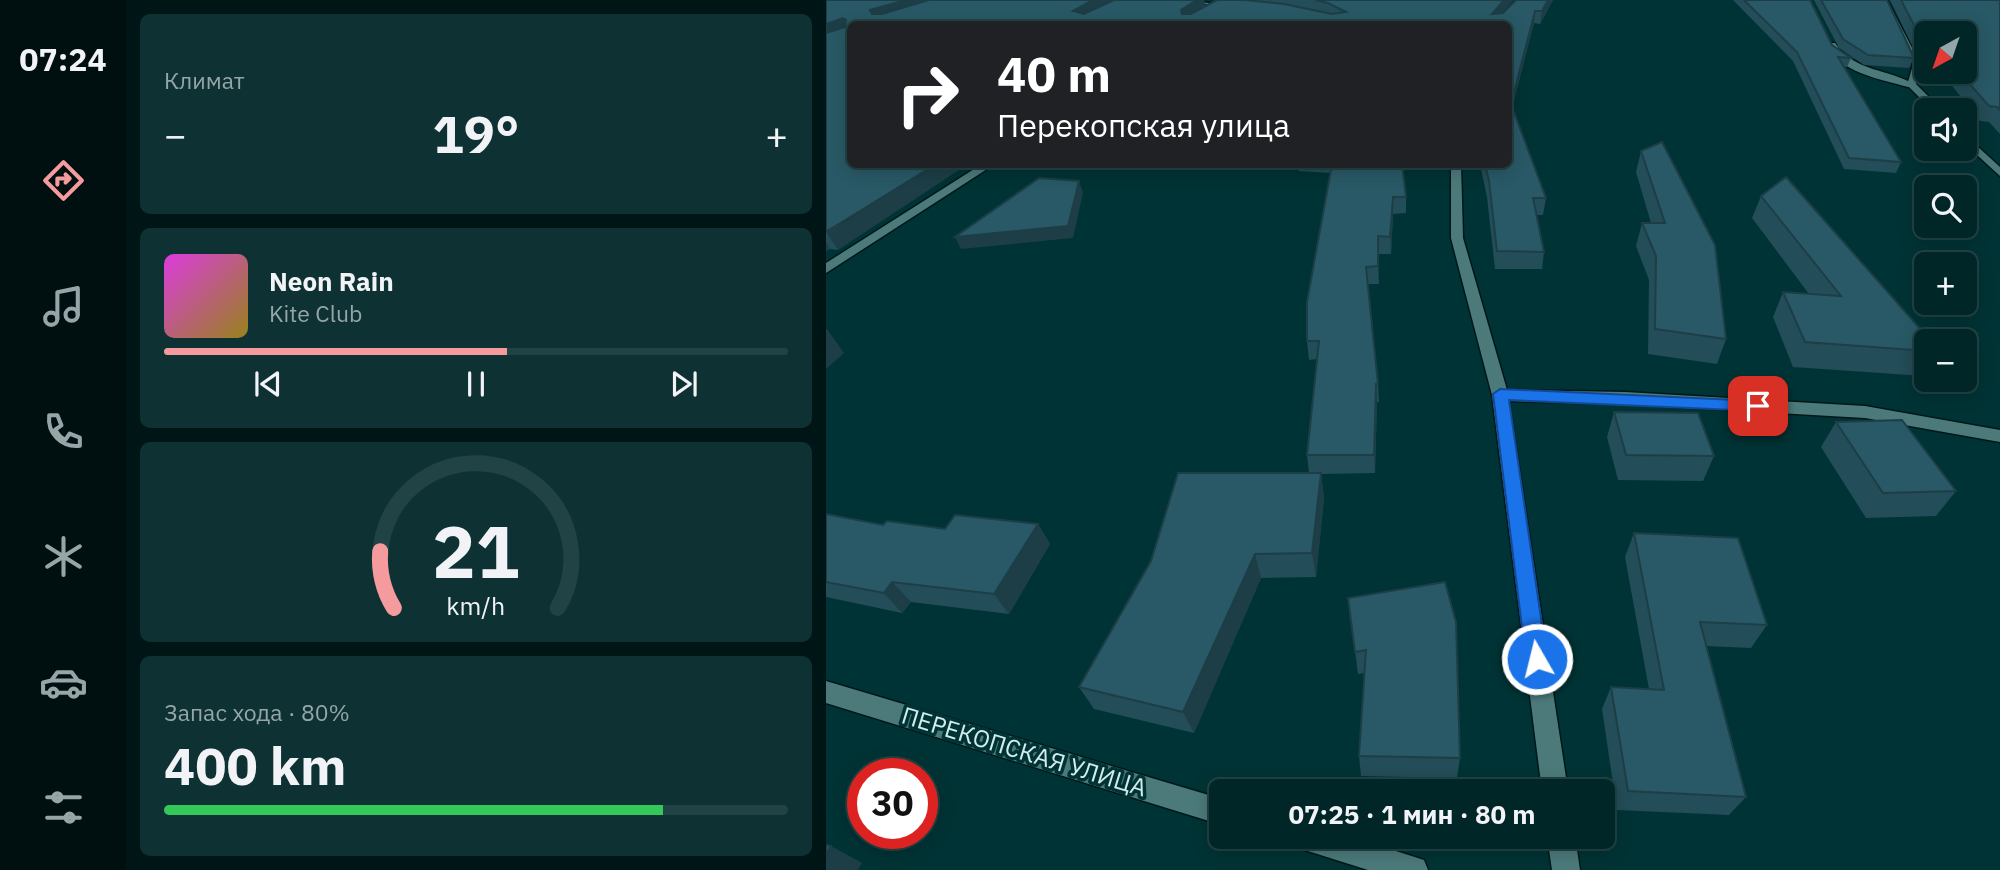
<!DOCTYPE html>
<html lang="ru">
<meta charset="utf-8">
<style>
body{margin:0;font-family:"IBM Plex Sans",sans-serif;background:#0e3234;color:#f1f3f6;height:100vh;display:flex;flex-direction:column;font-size:26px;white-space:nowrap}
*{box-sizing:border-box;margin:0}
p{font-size:23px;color:#95a5a8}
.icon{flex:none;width:38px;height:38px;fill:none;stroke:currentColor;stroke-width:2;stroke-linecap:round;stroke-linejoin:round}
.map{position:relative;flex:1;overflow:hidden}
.drawer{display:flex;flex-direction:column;gap:14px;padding:14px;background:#001516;width:700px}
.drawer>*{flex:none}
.top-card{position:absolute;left:21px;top:21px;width:665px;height:147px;border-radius:10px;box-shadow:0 4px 18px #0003,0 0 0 2px #224345;background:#202124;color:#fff;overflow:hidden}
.needle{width:46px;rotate:220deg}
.controls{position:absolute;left:1088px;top:21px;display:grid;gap:14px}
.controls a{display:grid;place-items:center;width:63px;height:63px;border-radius:10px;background:#002628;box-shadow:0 4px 18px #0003,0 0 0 2px #224345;font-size:35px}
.speed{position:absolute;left:21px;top:758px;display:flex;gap:14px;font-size:35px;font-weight:700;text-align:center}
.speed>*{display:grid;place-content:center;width:91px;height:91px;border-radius:50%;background:#002628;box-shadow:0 4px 18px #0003,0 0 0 2px #224345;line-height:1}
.speed .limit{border:10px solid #d22;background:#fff;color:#111}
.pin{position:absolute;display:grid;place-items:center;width:60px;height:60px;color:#fff;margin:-30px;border-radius:14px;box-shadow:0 4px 10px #0006}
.me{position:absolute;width:77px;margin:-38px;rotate:352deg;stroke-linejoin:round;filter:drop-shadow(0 0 5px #0008)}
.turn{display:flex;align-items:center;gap:24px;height:147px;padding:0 35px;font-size:32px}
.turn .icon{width:91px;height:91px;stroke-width:2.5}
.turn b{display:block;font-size:49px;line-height:60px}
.big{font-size:52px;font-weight:700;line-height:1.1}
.drawer .tile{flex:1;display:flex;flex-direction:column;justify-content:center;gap:10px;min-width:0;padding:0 24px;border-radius:10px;background:#0e3234}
.drawer .dial{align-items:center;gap:0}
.dial svg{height:182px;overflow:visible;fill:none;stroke:#224345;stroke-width:7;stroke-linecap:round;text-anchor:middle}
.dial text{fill:#f1f3f6;stroke:none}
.song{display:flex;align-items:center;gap:21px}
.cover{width:84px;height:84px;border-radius:10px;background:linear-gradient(135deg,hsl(300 70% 55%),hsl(50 70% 35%))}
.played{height:7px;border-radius:4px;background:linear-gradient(90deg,#f59b9e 55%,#224345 55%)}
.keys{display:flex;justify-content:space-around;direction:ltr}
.heat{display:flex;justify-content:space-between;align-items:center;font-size:38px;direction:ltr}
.charge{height:10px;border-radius:5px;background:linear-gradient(90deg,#34c759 80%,#224345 0)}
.trip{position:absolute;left:383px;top:779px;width:406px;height:70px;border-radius:10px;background:#002628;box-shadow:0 4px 18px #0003,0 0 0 2px #224345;font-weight:700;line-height:70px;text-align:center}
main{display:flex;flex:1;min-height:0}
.tabs{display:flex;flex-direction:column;width:126px;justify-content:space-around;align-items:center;background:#000f10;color:#95a5a8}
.tabs .icon{width:49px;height:49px}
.tabs .current{color:#f59b9e}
.tabs b{font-size:32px;color:#f1f3f6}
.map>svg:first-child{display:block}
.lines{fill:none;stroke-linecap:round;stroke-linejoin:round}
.lane-casing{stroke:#011819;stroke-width:3}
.street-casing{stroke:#011819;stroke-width:3}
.lane{fill:#4c7a7b;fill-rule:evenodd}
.street{fill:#4c7a7b;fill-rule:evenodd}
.wall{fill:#234d58}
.shaded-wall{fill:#1d3e47}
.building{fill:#295966;stroke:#1d3e47;stroke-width:2}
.route{fill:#1a73e8;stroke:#114b97;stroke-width:2}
.labels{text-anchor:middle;stroke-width:7;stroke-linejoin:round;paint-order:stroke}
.near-street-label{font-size:24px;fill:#d4ecec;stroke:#003335}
</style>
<main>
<nav class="tabs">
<b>07:24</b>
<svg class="icon current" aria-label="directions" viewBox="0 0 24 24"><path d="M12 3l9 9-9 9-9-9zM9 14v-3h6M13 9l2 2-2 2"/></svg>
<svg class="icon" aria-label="music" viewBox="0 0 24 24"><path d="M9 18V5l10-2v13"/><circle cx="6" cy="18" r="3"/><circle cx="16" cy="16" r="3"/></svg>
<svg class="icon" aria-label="phone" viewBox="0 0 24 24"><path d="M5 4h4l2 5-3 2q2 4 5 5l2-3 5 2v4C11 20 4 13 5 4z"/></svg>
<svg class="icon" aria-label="climate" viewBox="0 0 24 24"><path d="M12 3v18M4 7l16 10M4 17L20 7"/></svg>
<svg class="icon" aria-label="car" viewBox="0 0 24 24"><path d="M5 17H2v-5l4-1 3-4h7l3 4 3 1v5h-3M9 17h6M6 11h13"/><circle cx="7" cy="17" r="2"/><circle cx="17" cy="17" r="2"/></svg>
<svg class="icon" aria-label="filters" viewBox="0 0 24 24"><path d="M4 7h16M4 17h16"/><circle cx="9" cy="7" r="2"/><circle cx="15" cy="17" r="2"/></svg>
</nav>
<section class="drawer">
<div class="tile"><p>Климат</p>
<div class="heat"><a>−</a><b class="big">19°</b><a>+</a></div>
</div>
<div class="tile">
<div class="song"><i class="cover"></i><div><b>Neon Rain</b><p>Kite Club</p></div></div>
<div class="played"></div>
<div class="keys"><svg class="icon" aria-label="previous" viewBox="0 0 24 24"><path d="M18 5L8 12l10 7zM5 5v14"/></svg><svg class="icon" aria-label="pause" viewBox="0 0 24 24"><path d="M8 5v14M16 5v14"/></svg><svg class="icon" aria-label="next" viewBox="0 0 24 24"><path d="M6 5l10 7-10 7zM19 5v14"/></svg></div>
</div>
<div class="tile dial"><svg viewBox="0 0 100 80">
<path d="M14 69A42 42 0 1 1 86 69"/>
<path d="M14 69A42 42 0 0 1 8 44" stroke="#f59b9e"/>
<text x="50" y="56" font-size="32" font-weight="700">21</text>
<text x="50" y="72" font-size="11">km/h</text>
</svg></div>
<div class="tile"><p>Запас хода · 80%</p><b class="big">400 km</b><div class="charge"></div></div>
</section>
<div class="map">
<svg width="1174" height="870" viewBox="0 0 1174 870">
<rect width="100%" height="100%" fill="#003335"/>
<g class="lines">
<defs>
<path id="lane" d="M1003,43H1009C1029,73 1063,68 1089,85L1082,87C1058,80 1008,72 1003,43Z"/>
<path id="street" d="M340,0L411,5L407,7Z
M1055,0H1061L1095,65L1090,84L1116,110H1106L1081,85L1087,65Z
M1139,135L1174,167V176L1139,144Z
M156,164H169L0,273V263Z
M625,164H635L637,238L681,390L799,392L1039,406L1174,430V442L1039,418L799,404L683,401L742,791H716L666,395L625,238Z
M0,681L396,799V825L0,703Z
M463,836H523L598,860L602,870H542L466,846Z
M721,836H749L754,870H726Z"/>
</defs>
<use href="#lane" class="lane-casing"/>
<use href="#street" class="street-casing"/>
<use href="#lane" class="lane"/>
<use href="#street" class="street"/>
</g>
<path class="wall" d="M0,0H378L379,6L391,0H687L676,13L727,0L714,24L708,23L686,108L720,198L717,215H711L718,252L716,269H669L661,197L654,164H682V24H24L12,250L4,249L0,251Z
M907,0H984L1006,45L1025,58L1021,67H1018L1075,162L1070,173L1018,169L967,61Z
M988,0H1061L1088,58L1083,68L1038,65L1013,48Z
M1064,0H1174V134L1163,122L1154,121L1115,72H1139L1101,33V68H1097Z
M815,151L900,339L891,364L822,354L823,280L810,246L816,223H825L810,172Z
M472,164H576L580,197V213L567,214L565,254H552L553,284H542L552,384L553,402H551L549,473L495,474L498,498L490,577L435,578L368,733L268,709L253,687L483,473L481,455L491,359L483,360L481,341L505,173L473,171Z
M935,196L1101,341V372L1098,376L967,367L947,317L957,292L983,294L926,218Z
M788,412L888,456L877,481L792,480L781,437Z
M1010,422L1130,491L1110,516L1040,518L995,447Z
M0,514L57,525L119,529L212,524L224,544L183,614L85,602L76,613L0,597Z
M808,533L941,625L925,648L880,646L920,797L903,815L791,810L776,709L785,687L823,689L799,557Z
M522,598L634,758L631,778L535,776L533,756L538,673L532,674Z"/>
<path class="shaded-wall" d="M80,0H124L50,23L44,10Z
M267,0H292L250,24L247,11Z
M371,0H378L380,8L358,22L355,10Z
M678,0H687L666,24V14Z
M722,0H727L714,24L716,11Z
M709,11L708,23L683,118L685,104Z
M17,18L23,31L0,39V24Z
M110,164H142L12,250L1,233Z
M253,181L257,193L247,238L135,249L129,237Z
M567,197V214L565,254L564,237Z
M0,242L4,249L0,251Z
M0,329H1L18,353L0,369Z
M550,384L551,402L549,473L548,455Z
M495,473L498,498L490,577L486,553Z
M212,524L224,544L183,614L168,594Z
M429,554L435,578L368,733L357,712Z
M66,582L85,602L76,613L58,593Z
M5,846L36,863L32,870H0V854Z"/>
<path class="building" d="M0,0H80L44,10L46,14H56L103,0H267L247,11L258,14L288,0H371L355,10L356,14H365L391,0H419L458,4L506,14L520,12L502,3L489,0H678L666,14L677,13L690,0H722L716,11H709L685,104L720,198H707L718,252L671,251L663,181L659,164H682V24H24V164H110L0,232V33L19,27L20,20L17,18L0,24Z
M918,0H984L1006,45L1025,58L1012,57L1075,162L1023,158L971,52Z
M995,0H1061L1088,58L1042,55L1017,39Z
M1075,0H1174V110L1171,107L1163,106L1133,72H1139V33H1101V50Z
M836,142L889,245L900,339L829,329L830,256L816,223H839L815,151Z
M506,164H576L580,197H567L564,237L552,236V266L540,267L552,384H550L548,455H481L493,341H481V302Z
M960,177L1105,341H1101V351L979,342L957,292L1015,296L935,196Z
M213,178L253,181L242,226L129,237Z
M788,412L872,413L888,456L800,455Z
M1076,420L1130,491L1057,493L1010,422Z
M352,473H495L486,553L429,554L357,712L253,687L325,561Z
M0,514L57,525L61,521L119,529L129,515L212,524L168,594L66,582L58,593L0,582Z
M808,533L912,538L941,625L874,622L920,797L802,791L785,687L838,690Z
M619,582L630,622L634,758L533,756L540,650L529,652L522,598Z
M0,845L5,846L0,854Z"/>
<path class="route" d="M674,389L932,401L940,406L932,411L683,400L721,659L718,666L711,669L703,666L700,659L667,394Z"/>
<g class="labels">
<g class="near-street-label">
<text transform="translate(198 752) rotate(17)" y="8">ПЕРЕКОПСКАЯ УЛИЦА</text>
</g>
</g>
</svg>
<div class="controls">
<a><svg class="needle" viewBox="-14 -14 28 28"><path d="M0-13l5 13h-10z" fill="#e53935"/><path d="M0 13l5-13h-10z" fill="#95a5a8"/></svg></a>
<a><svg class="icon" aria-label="sound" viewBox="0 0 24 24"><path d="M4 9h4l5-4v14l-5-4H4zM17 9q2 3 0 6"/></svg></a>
<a><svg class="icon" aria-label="search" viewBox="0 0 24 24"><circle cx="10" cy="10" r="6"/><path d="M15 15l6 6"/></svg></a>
<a>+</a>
<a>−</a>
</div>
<div class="speed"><div class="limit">30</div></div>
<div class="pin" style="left:932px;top:406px;background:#d93025"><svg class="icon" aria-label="arrive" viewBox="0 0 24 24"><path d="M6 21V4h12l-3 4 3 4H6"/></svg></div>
<svg class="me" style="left:711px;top:659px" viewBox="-20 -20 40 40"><circle r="17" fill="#1a73e8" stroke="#fff" stroke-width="3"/><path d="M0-11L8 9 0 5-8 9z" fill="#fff"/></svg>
<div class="trip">07:25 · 1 мин · 80 m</div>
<div class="top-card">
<div class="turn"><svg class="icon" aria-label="right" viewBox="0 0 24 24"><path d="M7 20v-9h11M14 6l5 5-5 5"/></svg><div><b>40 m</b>Перекопская улица</div></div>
</div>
</div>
</main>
